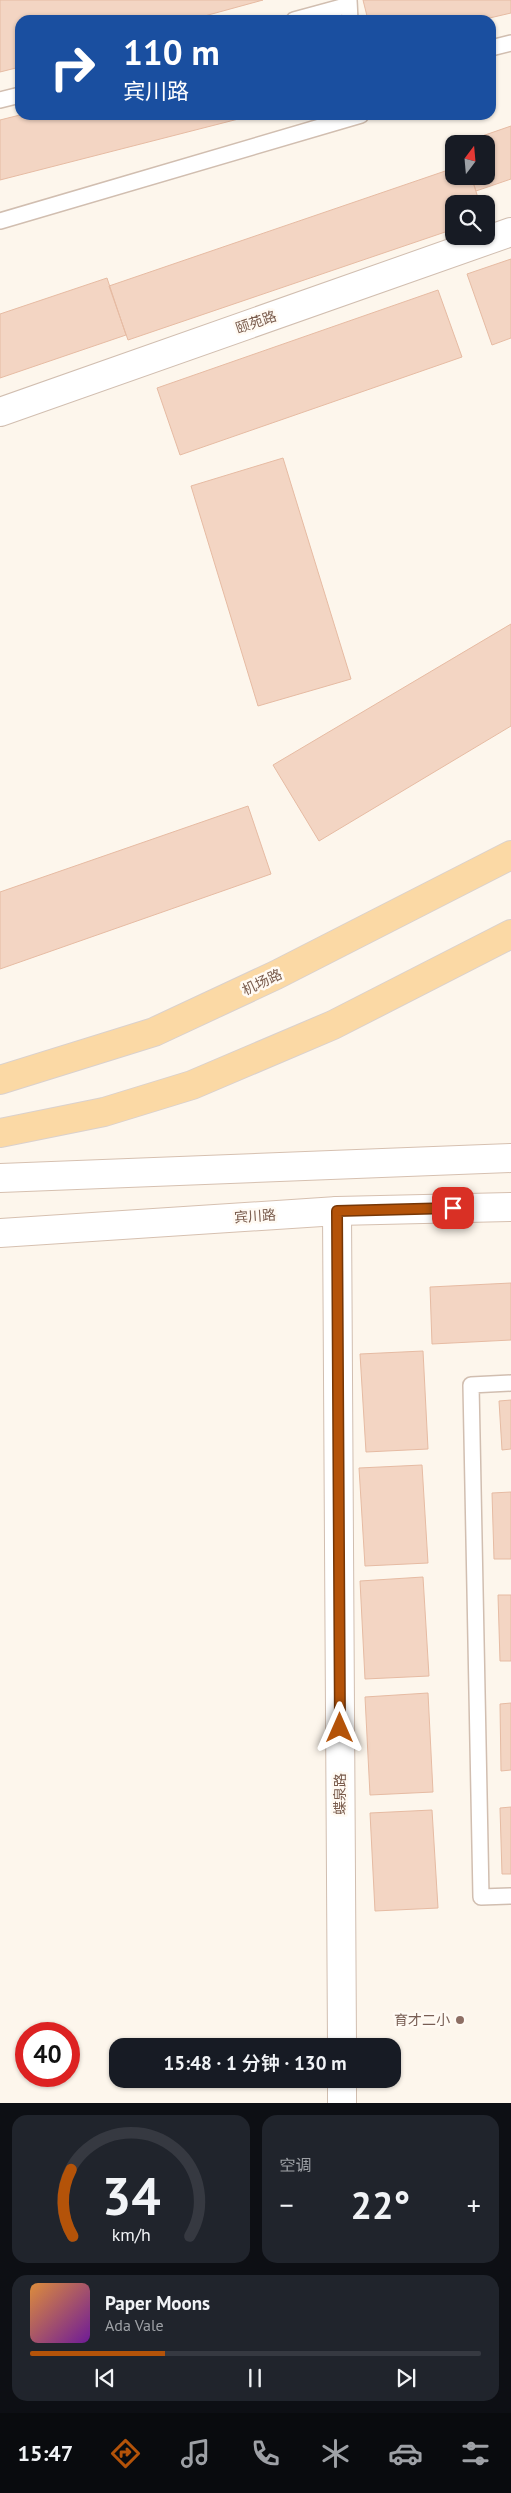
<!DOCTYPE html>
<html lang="zh">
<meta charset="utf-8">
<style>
body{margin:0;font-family:"PT Sans","Noto Sans SC",sans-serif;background:#20242c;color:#f1f3f6;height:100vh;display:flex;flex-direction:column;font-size:19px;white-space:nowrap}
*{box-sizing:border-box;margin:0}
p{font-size:16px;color:#9ea1a6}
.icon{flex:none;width:28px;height:28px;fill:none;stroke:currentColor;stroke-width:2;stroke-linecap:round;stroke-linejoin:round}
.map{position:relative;height:2103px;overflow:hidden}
.side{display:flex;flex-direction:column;gap:12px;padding:12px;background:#0d0f14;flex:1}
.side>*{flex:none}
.banner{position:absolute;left:15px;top:15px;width:481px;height:105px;border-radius:15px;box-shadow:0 1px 4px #0004;background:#1a4fa0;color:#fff;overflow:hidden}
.needle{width:32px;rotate:16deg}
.fabs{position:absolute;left:445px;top:135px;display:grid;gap:10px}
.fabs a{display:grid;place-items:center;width:50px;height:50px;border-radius:10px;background:#171b24;box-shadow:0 1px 4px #0004;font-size:25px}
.speed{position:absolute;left:15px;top:2022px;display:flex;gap:10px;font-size:25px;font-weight:700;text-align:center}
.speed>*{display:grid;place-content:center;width:65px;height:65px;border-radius:50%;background:#171b24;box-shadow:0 1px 4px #0004;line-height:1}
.speed .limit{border:8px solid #d22;background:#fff;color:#111}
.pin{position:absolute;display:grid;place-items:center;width:42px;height:42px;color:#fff;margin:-21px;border-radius:10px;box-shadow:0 2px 8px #0006}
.me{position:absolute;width:55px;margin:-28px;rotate:0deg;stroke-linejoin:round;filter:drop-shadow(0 0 4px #0008)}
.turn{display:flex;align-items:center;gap:18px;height:105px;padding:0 25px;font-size:22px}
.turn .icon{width:65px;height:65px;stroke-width:2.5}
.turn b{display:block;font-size:35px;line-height:42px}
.big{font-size:38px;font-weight:600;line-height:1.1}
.side .card{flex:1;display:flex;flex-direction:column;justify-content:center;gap:8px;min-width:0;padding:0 18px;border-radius:15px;background:#20242c}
.side .dial{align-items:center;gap:0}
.dial svg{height:130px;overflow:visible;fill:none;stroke:#363941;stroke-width:7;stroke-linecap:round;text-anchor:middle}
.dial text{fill:#f1f3f6;stroke:none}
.song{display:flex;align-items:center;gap:15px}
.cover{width:60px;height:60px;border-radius:8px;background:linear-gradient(135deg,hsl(30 70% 55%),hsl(280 70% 35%))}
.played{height:5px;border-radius:2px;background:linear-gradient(90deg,#b45309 30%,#363941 30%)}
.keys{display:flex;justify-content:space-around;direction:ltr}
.heat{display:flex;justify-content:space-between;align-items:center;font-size:28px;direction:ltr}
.side .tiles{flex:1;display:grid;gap:12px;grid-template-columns:1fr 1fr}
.card:last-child{grid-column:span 2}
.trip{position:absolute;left:109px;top:2038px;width:292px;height:50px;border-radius:15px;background:#171b24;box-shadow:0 1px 4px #0004;font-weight:600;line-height:50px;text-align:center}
.dock{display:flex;height:80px;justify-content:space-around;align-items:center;background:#090b0e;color:#9ea1a6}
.dock .icon{width:35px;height:35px}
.dock .current{color:#b45309}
.dock b{font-size:22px;color:#f1f3f6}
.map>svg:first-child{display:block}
.building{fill:#f3d5c3;stroke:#e6bba3}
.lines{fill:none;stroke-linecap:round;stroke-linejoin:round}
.service-casing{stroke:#d1beb0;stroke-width:18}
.minor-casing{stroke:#d1beb0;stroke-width:30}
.tertiary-casing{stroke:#d1beb0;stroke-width:30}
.secondary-casing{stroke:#d6c0b0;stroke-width:30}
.primary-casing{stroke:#dad1cd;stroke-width:30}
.service{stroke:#fff;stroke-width:15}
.minor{stroke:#fff;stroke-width:28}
.tertiary{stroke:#fff;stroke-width:28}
.secondary{stroke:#fff;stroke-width:28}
.primary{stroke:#fbd9a5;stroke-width:28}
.route-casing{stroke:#753606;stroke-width:12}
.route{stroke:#b45309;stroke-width:9}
.education-dot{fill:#8d6e63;stroke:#fffaf3;stroke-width:2}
.labels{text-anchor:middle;stroke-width:5;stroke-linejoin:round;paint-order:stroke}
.street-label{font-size:14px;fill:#7a5c4d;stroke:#fffaf3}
.education-label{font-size:14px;fill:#785e54;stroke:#fffaf3;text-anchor:end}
</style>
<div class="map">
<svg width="511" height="2103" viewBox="0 0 511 2103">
<rect width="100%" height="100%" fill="#fdf6ec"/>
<path class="building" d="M0,0H263L190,20H20V67L0,72Z
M363,0H511V13L481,20H368Z
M20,115H254L0,180V120Z
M511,126V179L476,191L471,176H486V144H459Z
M454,168V176H471L480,204H454V229L128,340L109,286Z
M511,259V338L492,345L467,274Z
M107,278L126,335L0,378V314Z
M438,290L462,357L180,455L157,388Z
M283,458L351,679L258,706L191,486Z
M511,624V726L319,841L273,765Z
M248,806L271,874L0,969V892Z
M511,1283V1340L432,1344L430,1287Z
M423,1351L428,1449L366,1452L360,1354Z
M511,1400V1449L502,1450L499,1401Z
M422,1465L428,1563L365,1566L359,1468Z
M511,1492V1559H494L492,1493Z
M423,1577L429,1676L365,1679L360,1581Z
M498,1595H511V1661H500Z
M428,1693L433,1792L370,1795L365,1697Z
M511,1703V1770L501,1771L500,1704Z
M511,1807V1874H502L500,1808Z
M432,1810L438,1908L375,1911L370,1813Z"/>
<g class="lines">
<defs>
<path id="service" d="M349,0L350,20
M294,20L349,5
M491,48L511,43
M0,100L20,95
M0,221L361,115
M511,1383L471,1385L481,1897L511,1896"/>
<path id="minor" d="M0,412L511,232"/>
<path id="tertiary" d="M337,1211L342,2046
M342,2079V2103"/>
<path id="secondary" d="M0,1178L511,1158
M0,1233L337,1211L511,1207"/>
<path id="primary" d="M0,1080L154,1032L276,975L511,855
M0,1133L104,1112L192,1085L333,1025L511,934"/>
</defs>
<use href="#service" class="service-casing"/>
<use href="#minor" class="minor-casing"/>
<use href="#tertiary" class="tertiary-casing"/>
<use href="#secondary" class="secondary-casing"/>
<use href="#primary" class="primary-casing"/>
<use href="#service" class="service"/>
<use href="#minor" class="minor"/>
<use href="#tertiary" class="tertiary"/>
<use href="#secondary" class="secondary"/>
<use href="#primary" class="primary"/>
</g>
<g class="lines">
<defs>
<path id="route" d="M340,1728L337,1211L453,1208"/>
</defs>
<use href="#route" class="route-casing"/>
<use href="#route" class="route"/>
</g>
<circle class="education-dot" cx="460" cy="2020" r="5"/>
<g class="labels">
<g class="street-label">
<text transform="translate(256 322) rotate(-19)" y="5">颐苑路</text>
<text transform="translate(262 982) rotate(-25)" y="5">机场路</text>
<text transform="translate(255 1216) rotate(-4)" y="5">宾川路</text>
<text transform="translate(340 1794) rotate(-90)" y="5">蝶泉路</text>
</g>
<g class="education-label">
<text x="450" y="2025">育才二小</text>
</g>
</g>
</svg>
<div class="fabs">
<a><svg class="needle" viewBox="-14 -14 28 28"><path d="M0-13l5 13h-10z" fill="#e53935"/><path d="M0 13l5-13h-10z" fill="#9ea1a6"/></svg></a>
<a><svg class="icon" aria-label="search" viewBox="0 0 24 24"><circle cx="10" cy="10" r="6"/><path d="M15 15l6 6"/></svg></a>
</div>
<div class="speed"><div class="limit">40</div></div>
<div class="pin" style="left:453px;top:1208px;background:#d93025"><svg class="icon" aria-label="arrive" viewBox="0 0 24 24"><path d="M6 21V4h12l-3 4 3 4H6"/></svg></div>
<svg class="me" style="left:340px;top:1728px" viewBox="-20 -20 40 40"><path d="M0-17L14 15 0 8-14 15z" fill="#b45309" stroke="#fff" stroke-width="4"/></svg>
<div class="trip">15:48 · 1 分钟 · 130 m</div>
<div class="banner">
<div class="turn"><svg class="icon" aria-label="right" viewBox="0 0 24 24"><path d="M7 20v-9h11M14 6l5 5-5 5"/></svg><div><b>110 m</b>宾川路</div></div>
</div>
</div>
<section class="side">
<div class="tiles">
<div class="card dial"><svg viewBox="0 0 100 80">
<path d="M14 69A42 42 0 1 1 86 69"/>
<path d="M14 69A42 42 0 0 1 13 28" stroke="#b45309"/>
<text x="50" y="56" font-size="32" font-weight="700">34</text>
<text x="50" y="72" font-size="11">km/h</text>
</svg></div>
<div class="card"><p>空调</p>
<div class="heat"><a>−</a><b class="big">22°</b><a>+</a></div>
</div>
<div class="card">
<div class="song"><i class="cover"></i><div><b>Paper Moons</b><p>Ada Vale</p></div></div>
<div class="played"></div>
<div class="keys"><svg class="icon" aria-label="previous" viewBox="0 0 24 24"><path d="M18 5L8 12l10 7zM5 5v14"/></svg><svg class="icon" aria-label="pause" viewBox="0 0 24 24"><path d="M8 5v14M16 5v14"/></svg><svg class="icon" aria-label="next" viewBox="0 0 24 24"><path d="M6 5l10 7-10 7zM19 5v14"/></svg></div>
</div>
</div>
</section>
<nav class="dock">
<b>15:47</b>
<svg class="icon current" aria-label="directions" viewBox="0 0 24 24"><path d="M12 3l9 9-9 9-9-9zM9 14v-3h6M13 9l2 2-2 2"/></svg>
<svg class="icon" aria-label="music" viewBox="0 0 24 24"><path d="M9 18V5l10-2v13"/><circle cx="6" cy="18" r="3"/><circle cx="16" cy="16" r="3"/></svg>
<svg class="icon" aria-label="phone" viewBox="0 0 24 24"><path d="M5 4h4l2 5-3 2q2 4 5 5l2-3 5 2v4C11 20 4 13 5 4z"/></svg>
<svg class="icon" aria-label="climate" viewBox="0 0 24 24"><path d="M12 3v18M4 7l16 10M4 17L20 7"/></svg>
<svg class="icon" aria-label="car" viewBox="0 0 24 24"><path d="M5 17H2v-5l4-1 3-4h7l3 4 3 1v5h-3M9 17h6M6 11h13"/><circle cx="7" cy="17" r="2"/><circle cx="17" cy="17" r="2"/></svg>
<svg class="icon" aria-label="filters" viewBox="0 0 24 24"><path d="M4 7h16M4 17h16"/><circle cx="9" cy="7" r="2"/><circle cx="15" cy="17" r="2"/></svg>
</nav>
